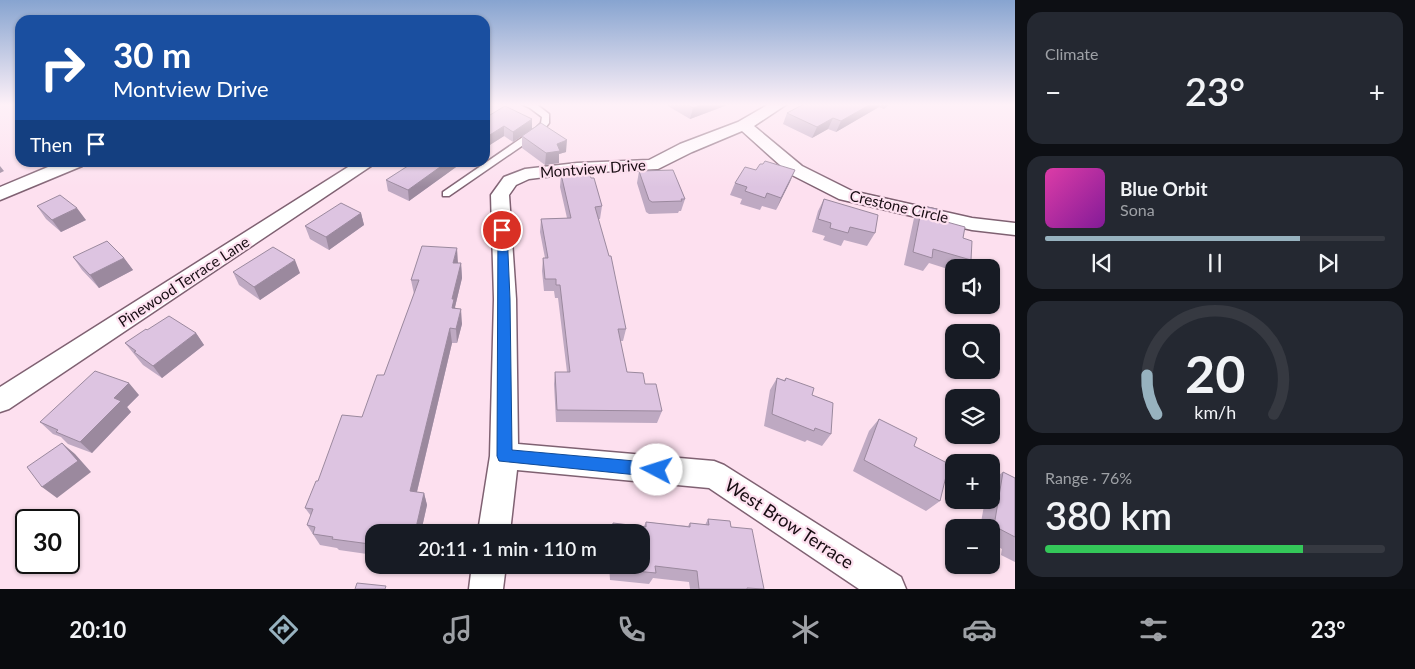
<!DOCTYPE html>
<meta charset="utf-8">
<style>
body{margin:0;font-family:Lato,sans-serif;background:#242831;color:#f1f3f6;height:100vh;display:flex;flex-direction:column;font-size:19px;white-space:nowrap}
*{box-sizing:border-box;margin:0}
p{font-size:16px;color:#9ea1a6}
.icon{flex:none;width:28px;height:28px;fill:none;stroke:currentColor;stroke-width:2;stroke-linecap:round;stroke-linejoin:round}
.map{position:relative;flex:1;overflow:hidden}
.drawer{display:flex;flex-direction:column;gap:12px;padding:12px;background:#0d0f14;width:400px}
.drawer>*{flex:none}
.guide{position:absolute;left:15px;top:15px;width:475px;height:152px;border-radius:15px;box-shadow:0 1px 4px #0004;background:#1a4fa0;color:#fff;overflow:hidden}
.buttons{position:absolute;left:945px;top:259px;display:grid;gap:10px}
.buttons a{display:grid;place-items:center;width:55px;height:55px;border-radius:10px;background:#171b24;box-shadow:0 1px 4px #0004;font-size:25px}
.speed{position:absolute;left:15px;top:509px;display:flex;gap:10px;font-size:25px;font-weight:700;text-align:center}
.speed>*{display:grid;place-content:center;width:65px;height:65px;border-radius:50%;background:#171b24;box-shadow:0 1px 4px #0004;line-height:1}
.speed .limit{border:2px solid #111;border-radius:8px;background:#fff;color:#111}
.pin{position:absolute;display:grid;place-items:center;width:42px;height:42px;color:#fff;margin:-21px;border:2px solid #fff;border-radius:50%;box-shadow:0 1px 5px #0007}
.me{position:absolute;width:55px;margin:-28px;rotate:275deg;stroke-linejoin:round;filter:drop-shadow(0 0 4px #0008)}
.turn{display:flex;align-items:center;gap:18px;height:105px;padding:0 15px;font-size:22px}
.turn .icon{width:65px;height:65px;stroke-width:2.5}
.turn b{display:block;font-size:35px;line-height:42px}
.then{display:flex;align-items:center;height:48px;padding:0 15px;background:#0003;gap:10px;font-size:19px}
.big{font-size:38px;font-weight:600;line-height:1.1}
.drawer .card{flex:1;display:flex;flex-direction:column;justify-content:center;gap:8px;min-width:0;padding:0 18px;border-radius:15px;background:#242831}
.drawer .dial{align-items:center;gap:0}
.dial svg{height:130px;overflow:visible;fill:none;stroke:#363941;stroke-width:7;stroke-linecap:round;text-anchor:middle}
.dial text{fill:#f1f3f6;stroke:none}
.song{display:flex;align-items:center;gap:15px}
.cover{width:60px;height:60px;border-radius:8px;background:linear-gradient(135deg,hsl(320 70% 55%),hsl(290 70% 35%))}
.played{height:5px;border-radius:2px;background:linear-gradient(90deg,#97b2bf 75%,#363941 75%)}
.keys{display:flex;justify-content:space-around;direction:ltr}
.heat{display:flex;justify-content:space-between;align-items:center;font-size:28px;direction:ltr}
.charge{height:8px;border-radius:4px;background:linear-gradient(90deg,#34c759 76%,#363941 0)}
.trip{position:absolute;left:365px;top:524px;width:285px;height:50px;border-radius:15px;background:#171b24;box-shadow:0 1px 4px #0004;font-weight:600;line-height:50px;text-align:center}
.menu{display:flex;height:80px;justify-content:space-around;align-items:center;background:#090b0e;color:#9ea1a6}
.menu .icon{width:35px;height:35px}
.menu .selected{color:#97b2bf}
.menu b{font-size:22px;color:#f1f3f6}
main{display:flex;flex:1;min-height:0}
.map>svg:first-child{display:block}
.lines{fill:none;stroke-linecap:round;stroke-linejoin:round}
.lane-casing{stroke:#7f6172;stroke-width:3}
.street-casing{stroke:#7f6172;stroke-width:3}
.lane{fill:#fff;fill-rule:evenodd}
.street{fill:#fff;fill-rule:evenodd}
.wall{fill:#bea9c2}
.shaded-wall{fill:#9b899e}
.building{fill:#ddc4e1;stroke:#9b899e}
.route{fill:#1a73e8;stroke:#114b97}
.labels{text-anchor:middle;stroke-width:4.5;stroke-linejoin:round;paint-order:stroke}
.street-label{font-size:15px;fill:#170c12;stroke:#fde0ef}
.near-street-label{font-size:18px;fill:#170c12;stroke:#fde0ef}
</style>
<main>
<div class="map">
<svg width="1015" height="589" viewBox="0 0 1015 589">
<rect width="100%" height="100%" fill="#fde0ef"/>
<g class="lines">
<defs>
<path id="lane" d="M521,104H536L549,114V123L542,132L449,196H443V192L536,128L541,123L542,117L530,108Z"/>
<path id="street" d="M769,104H787L754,126L802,166L852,191L972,218L1015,223V235L972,230L839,199L790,174L742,131L692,152L658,169L577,173L529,179L516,185L509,195L516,299L518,444L714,461L724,465L901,577L906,589H859L709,488L517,470L510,532H478L490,456L494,299L491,195L504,177L525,169L577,163L649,160L680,144L738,122Z
M60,162H84L82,166L0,200V187Z
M356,162H377L9,409L0,412V387Z
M472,565H506L503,589H469Z"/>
</defs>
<use href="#lane" class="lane-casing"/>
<use href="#street" class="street-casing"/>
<use href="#lane" class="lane"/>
<use href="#street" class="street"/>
</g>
<path class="wall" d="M668,104H730L690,119L668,106Z
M804,104H890L884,109L879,107L836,132L828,129L812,138L783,124L787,113Z
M485,118L532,119V129L513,142L504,136L485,148Z
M522,136L566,152L559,154V163L545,165L522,148Z
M414,162H463L409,201L388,191L386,180Z
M756,170H795L776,210L762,206L760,210L740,204L742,199L730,195L735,183Z
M639,171L685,199L681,211H679L678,213L649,214L646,212L637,183Z
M561,174L602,206L600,219H598L626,329L623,341H620L627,372L645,384L662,411L657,423L556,422L554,384L555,372H567L558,298H555L554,291H544L542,271L543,258H545L540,232L541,219L567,218L560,187Z
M824,199L875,233L867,246L844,240L841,246L823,240L825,236L812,232L818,211Z
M37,206L86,220L61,232L46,219Z
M922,206L936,219L963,238L971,260L965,268H954V271L929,263L923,271L904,265L914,218Z
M361,213L364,225L329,250L310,239L305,226Z
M73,257L124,258L133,270L99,288L82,270Z
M458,263H461L462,278L455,307L462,324L457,343H452L417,492L424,493L427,505L421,532H374V555L339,550L337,548L320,545L307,525L311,516L305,508L318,481L362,417L384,375L414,294L411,280Z
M233,272L300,273L260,300L239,285Z
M147,330L196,333L204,345L162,378L143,365L125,343Z
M777,378L784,380L786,378L812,395L831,434L822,446L807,440L805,442L764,426L770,390Z
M139,395L127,407L131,412L92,453L68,444L61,437L53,434L40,422Z
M879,419L914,446L940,501L926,511L853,471L869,431Z
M1003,472L1015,478V562L1001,555L1002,549L991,543V528H980L985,500H991V481Z
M708,519L731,527L764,589H690L689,582L653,578L649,584L610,580L609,565H641V532H609L613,523L644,526L646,522L688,526L690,523L705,525Z"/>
<path class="shaded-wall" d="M703,104H730L690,119L693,108Z
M871,104H881L879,107L836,132L841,121Z
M833,118L828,129L812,138L817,127Z
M532,119V129L513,142V132Z
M504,126V136L485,148V138Z
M567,140L566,152L559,154V163L545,165L546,153L557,144Z
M447,162H463L409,201L408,190Z
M0,166L4,171L0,173Z
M795,170L790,182L776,210L781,198Z
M77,208L86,220L61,232L52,220Z
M361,213L364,225L329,250L326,237Z
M457,248L458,263H453Z
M124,258L133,270L99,288L90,275Z
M295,260L300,273L260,300L254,287Z
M461,263L462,278L455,307L456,314L452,308V299Z
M461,309L462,324L457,343L456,329Z
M450,328L452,343L414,504L410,491Z
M196,333L204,345L162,378L153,366Z
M129,383L139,395L127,407L131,412L92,453L80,442L114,398Z
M62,443L75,454L91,472L57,498L42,487Z
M424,493L427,505L421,532H415Z
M371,540L374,546V551L370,544Z"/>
<path class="building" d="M687,104H703L693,108Z
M804,104H871L841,121L833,118L817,127L787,113Z
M505,106L532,119L513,132L504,126L485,138V118Z
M541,123L567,140L557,144L560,151L546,153L522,136Z
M765,161L795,170L781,198L767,193L765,198L745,191L747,187L735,183L745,167L756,170L760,164H763Z
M414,162H447L408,190L386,180Z
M673,170L685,199H681L682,201L652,202L649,200L639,171Z
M589,173L591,178H594L602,206L595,207L609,256H611L626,329H618L627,372L643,373L645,384H656L662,411L557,410L555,372H570L560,285H556V279H545L543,258H548L541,219L571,218L561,174Z
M60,195L77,208L52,220L37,206Z
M824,199L878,215L875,233L850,227L848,233L830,228L831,223L818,219Z
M341,203L361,213L326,237L305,226Z
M922,206L937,209L936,219L965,227L963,238L972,241L971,260L933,249L932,258L913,252Z
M107,241L124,258L90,275L73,257Z
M422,246L457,248L453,263H461L452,299H454L452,308L461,309L456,329L450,328L410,491L424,493L415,532H374V541L371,540L370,544L332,539L333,537L313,534L315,527L307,525L313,509L305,508L316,481H318L342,415L362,417L377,375H384L419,280H411Z
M273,247L295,260L254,287L233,272Z
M169,316L196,333L153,366L134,352L136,351L125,343L146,329L147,330Z
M95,371L129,383L114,398L121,401L80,442L56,432L58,430L40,422Z
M777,378L785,381L786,378L814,388L812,395L833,403L831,434L815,428L814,431L772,414Z
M879,419L917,438L914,446L949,464L940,501L864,460Z
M62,443L78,461L42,487L27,467Z
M1003,472L1015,478V537L994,526Z
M708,519L730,521L731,527L752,529L764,589L747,588V589H699L697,571L655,566L656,573L614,569V565H641V532H613V523L646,527V522L690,527V523L709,525Z
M357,583L386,586L385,589H355Z"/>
<linearGradient id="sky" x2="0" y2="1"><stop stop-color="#87a4d0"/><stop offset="0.56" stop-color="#fef1f8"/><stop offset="1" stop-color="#fef1f8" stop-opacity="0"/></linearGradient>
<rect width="1015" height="187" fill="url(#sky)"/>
<path class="route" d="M498,227H505L507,230L510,299L512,450L657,463L662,465L664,470L662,475L657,477L499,461L497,456Z"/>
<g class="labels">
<g class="street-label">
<text transform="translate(593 169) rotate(-4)" y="5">Montview Drive</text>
<text transform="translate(899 207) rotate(13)" y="5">Crestone Circle</text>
<text transform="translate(184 282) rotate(-33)" y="5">Pinewood Terrace Lane</text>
</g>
<g class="near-street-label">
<text transform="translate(789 524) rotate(33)" y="6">West Brow Terrace</text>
</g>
</g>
</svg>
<div class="buttons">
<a><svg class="icon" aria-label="sound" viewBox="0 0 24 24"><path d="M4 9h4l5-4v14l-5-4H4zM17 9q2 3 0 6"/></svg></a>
<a><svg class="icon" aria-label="search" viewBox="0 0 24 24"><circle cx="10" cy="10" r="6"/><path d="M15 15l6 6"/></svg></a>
<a><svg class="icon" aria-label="layers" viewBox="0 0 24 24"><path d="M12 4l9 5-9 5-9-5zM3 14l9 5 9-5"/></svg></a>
<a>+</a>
<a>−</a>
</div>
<div class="speed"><div class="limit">30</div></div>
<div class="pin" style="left:502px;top:230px;background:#d93025"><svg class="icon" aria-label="arrive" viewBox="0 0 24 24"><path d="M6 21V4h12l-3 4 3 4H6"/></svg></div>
<svg class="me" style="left:657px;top:470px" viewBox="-20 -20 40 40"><circle r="19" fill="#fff"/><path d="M0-13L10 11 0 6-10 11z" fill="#1a73e8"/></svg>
<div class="trip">20:11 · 1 min · 110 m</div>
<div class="guide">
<div class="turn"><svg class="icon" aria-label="right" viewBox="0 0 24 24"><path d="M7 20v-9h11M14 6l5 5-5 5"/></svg><div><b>30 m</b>Montview Drive</div></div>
<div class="then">Then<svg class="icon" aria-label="arrive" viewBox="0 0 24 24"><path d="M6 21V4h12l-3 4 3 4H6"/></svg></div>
</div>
</div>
<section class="drawer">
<div class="card"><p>Climate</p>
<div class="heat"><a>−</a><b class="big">23°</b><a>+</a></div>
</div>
<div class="card">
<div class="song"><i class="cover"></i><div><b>Blue Orbit</b><p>Sona</p></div></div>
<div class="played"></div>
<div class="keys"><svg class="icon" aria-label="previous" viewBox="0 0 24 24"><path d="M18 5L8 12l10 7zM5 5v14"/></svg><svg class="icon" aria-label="pause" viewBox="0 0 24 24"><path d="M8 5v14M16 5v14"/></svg><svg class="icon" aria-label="next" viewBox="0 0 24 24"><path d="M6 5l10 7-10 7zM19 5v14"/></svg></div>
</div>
<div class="card dial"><svg viewBox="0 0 100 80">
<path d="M14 69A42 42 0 1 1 86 69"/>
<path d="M14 69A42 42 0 0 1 8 45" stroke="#97b2bf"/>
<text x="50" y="56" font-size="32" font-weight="700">20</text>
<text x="50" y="72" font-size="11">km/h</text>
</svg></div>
<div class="card"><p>Range · 76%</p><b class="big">380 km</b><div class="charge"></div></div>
</section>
</main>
<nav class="menu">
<b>20:10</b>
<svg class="icon selected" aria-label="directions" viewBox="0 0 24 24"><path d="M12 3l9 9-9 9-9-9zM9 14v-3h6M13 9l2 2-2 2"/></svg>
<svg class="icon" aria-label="music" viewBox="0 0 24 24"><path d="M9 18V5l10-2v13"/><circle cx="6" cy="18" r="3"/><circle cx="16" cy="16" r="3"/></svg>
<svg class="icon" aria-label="phone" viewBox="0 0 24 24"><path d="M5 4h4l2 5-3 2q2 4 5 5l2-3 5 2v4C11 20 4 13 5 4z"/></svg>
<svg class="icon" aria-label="climate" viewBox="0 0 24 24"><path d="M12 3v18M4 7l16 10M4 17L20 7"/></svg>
<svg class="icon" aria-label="car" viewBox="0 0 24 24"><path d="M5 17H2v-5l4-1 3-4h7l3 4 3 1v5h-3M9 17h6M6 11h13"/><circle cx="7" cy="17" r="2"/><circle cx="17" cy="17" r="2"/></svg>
<svg class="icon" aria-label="filters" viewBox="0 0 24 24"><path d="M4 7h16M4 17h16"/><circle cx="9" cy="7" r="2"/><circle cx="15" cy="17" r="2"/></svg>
<b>23°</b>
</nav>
